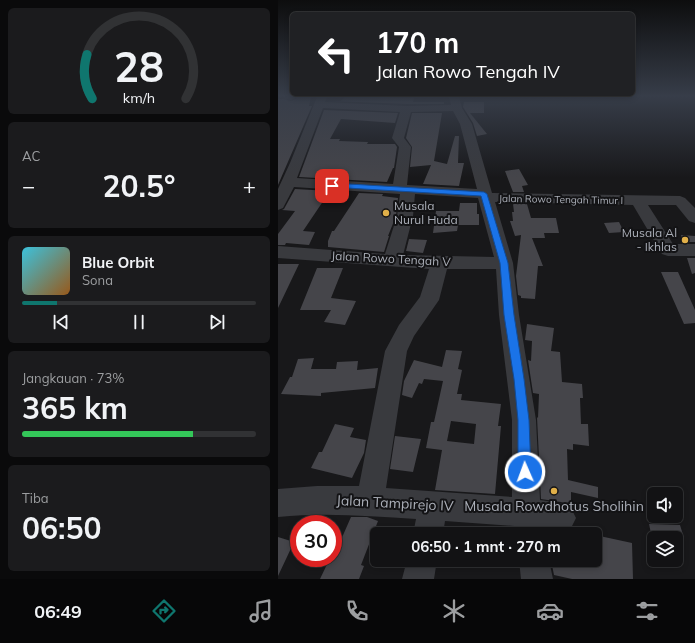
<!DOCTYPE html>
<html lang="id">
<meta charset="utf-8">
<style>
body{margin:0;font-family:Mulish,sans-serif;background:#1b1b1d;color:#f1f3f6;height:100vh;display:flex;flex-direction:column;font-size:15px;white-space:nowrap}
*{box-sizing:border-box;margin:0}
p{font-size:13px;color:#9c9ea0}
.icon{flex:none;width:22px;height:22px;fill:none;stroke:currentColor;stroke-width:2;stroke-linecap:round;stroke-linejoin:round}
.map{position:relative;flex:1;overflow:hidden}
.side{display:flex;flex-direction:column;gap:8px;padding:8px;background:#0a0a0b;width:278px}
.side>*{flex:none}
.guide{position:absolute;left:12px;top:12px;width:345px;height:84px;border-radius:6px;box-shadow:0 2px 6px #0003,0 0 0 1px #313234;background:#202124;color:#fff;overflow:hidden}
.tools{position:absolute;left:369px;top:487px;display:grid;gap:8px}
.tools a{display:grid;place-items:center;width:36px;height:36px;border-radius:6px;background:#121214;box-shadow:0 2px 6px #0003,0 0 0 1px #313234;font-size:20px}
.speed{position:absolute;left:12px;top:515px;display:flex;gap:8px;font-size:20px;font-weight:700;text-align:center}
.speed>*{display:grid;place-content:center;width:52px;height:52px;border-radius:50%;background:#121214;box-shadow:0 2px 6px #0003,0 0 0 1px #313234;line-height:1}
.speed .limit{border:6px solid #d22;background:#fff;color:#111}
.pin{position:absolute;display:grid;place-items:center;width:34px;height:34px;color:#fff;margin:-17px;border-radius:8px;box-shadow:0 2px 6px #0006}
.me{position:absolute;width:44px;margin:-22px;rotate:358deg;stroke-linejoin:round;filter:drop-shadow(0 0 3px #0008)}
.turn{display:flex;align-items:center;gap:14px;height:84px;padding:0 20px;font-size:18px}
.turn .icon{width:52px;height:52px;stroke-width:2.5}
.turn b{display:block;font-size:28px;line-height:34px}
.big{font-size:30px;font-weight:700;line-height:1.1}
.side .widget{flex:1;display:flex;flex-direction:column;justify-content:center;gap:6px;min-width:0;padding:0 14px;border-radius:6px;background:#1b1b1d}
.side .dial{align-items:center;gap:0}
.dial svg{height:104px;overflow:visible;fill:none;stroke:#313234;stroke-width:7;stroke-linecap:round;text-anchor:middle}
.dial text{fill:#f1f3f6;stroke:none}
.song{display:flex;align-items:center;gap:12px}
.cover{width:48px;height:48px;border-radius:6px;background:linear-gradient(135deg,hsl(190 70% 55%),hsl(30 70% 35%))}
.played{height:4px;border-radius:2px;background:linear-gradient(90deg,#0f766e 15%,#313234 15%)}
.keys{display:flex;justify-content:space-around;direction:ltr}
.heat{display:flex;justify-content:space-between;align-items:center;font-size:22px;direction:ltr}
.charge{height:6px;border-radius:3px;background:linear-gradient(90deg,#34c759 73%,#313234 0)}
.trip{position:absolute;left:92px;top:527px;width:232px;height:40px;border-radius:6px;background:#121214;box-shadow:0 2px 6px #0003,0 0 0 1px #313234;font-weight:700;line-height:40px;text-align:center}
.tabs{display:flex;height:64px;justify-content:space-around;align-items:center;background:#070708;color:#9c9ea0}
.tabs .icon{width:28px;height:28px}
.tabs .current{color:#0f766e}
.tabs b{font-size:18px;color:#f1f3f6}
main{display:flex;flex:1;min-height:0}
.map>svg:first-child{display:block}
.building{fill:#45454a;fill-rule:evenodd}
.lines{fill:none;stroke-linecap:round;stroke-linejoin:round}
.minor{fill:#393a3e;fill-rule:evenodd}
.route{fill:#1a73e8;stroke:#114b97}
.poi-dot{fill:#e1b049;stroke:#131315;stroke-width:1.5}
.labels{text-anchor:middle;stroke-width:4;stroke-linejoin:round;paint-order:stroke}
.far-street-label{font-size:10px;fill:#abafb8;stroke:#131315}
.poi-label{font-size:12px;fill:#abafb8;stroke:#131315;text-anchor:start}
.street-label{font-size:12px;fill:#abafb8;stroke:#131315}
.near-street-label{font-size:14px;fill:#abafb8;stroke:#131315}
.near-poi-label{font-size:14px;fill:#abafb8;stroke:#131315}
</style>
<main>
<section class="side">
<div class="widget dial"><svg viewBox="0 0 100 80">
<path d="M14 69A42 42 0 1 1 86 69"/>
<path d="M14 69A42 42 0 0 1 10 35" stroke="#0f766e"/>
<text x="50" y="56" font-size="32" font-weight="700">28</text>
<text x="50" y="72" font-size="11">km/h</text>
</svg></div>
<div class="widget"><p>AC</p>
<div class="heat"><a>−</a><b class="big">20.5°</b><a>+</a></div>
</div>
<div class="widget">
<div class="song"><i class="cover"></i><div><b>Blue Orbit</b><p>Sona</p></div></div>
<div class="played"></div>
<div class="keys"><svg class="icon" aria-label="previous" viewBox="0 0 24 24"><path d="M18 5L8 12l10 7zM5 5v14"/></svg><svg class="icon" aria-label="pause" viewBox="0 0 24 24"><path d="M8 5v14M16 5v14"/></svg><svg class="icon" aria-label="next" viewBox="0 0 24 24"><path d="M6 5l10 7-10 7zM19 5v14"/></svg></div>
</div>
<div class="widget"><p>Jangkauan · 73%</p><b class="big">365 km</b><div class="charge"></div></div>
<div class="widget"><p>Tiba</p><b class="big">06:50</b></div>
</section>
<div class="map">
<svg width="417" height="579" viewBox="0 0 417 579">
<rect width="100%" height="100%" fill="#18181a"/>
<path class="building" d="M19,97H33L31,106H34L0,185V99H6L13,101L18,99Z
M67,97H112L111,98H136L135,102H166V104H129L54,101H63Z
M186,102H206V113H192L209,134L199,136L195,123L185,107Z
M46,110L120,113L117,123L63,119L52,139H62L61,141L90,142L89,144H117L119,147L116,168H115L109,182L21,177Z
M134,113H164L156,161L169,164L177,136H181L180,163H186L181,186L145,184L153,165L132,167L134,147L128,138Z
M241,169L250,185L244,186L246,192H235L227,171Z
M17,189L52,191L25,231L37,232L31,245L8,243L7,245H0V234L17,211L4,210L6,209Z
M81,193L105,194L104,196L120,198L118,216L110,236H111L106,252L50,247V241L54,231H56Z
M182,203H199V214H201V225H180L179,231L155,233L158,211H181Z
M235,204H249L253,218H278L281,233H266L267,238H254L265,266H260L257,299L243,298V296L240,295L238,276L243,235L237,236L232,221H235L234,212H236Z
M341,222L346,232L331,233L326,223Z
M403,235L417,236V242H405Z
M131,239L149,240L145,253L128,251Z
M409,258H417V273L414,274Z
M0,264H21L0,308Z
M39,268H65L53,298L78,301L67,325L46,322L53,310H22Z
M383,272H400L417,310V323L406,324Z
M249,324L276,328L273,351L282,352L284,382L304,384L305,398H302L303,424H310L311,446L295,444V450L289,449L290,480L320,487V498L293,492V506L283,502L263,499L259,417L260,418L261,394L255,393L250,360L253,361L254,341L247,340Z
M168,350L184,351L180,369L184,370L179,394H184L183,400L223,404L220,426H223L217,494L157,490L164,450L148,448L153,422H156L165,381L146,379L144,384L141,383L134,398L124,395L126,381L136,360L164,367ZM173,421L198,424L196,444L169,441Z
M36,358L33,369H58L59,362L80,361L79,370L100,368L97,388L43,393V396L3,394L12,377H14L20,359Z
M57,424L76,428L72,437L88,440L86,453L74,478L33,468L41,452H44Z
M117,436L143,439L135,472L112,469Z
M73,517H89L100,521L83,565L86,566L81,579H42L52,558H55Z
M371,524L402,525L406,538H374Z
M317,535L354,543L355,579H294L276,575L273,560H317Z
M0,537L16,542L0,576Z"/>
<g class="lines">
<path class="minor" d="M7,97H18L13,100L8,99Z
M39,97H49L47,102L129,106L173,105L171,97H181L184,108L194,124L214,193L402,196L407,198L417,208V223L411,221L398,205H370L395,244H417V256H390L384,254L355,205L217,202L235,263L241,315L258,420L262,500L283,503L293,508L298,518L293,528L283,533L266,530L267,534H237L236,526L167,521L165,534H135L138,519C92,516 46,512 0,517V489L39,486H81L107,351L121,325L142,297L151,269L0,258V246L107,254L119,216L122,194L16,187L5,208L0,210V189L12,163ZM45,108L122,112L114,138L121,147L115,184L19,178ZM175,111L182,124L199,189L129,185L133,147L126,138L133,112ZM137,194L200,198L216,257L125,255L135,216ZM169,269H218L221,315L234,420V497L108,488L129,351L136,336L161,300Z
M129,560H159L156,579H124Z
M241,560H271L275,579H243Z"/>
</g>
<linearGradient id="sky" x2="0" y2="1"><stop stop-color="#0d0d0e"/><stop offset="0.54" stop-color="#373d49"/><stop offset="1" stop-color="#373d49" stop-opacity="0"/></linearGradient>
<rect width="417" height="178" fill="url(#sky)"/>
<path class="route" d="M54,183L206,192L209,194L230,263L236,315L246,379L251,420L253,472L251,477L247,478L242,477L240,472V420L236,379L226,315L222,263L203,196L52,187V184Z"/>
<g class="poi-dot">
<circle cx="108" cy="213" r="4"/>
<circle cx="407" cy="240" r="4"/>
<circle cx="276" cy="491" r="4"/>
</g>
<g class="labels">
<g class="far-street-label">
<text transform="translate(283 199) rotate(1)" y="4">Jalan Rowo Tengah Timur I</text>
</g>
<g class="poi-label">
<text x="116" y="210">Musala<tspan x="116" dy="14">Nurul Huda</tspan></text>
<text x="399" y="237" text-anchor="end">Musala Al<tspan x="399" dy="14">- Ikhlas</tspan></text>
</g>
<g class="street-label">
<text transform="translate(113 259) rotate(3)" y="4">Jalan Rowo Tengah V</text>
</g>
<g class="near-street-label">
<text transform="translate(117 503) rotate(3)" y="5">Jalan Tampirejo IV</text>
</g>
<g class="near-poi-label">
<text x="276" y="511">Musala Rowdhotus Sholihin</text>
</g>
</g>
</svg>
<div class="tools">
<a><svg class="icon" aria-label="sound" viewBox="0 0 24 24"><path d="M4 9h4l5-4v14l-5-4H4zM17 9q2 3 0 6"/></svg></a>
<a><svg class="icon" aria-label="layers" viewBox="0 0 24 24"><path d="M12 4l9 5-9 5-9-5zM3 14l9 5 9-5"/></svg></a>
</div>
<div class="speed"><div class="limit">30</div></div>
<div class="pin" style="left:54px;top:186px;background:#d93025"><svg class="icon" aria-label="arrive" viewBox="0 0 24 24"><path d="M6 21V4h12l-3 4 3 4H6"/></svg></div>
<svg class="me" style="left:247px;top:472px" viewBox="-20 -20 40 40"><circle r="17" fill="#1a73e8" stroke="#fff" stroke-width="3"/><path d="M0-11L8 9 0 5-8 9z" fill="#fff"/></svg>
<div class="trip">06:50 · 1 mnt · 270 m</div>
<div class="guide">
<div class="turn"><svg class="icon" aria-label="left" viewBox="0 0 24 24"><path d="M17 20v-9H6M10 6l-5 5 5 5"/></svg><div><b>170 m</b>Jalan Rowo Tengah IV</div></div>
</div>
</div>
</main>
<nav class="tabs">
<b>06:49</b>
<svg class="icon current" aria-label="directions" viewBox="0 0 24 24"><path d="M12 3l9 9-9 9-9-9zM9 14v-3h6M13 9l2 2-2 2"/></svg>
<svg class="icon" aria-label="music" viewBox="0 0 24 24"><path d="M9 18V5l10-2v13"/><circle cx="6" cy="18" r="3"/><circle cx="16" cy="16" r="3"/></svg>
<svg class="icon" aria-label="phone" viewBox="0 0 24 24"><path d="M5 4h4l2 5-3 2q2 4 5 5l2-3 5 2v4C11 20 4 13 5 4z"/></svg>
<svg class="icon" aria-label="climate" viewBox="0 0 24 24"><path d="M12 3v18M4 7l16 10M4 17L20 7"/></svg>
<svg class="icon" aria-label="car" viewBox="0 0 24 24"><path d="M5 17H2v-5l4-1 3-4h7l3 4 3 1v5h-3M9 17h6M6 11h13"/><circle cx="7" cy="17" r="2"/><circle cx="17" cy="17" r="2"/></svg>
<svg class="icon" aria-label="filters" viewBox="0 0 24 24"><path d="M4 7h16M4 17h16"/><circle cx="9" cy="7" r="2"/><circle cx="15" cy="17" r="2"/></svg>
</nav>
